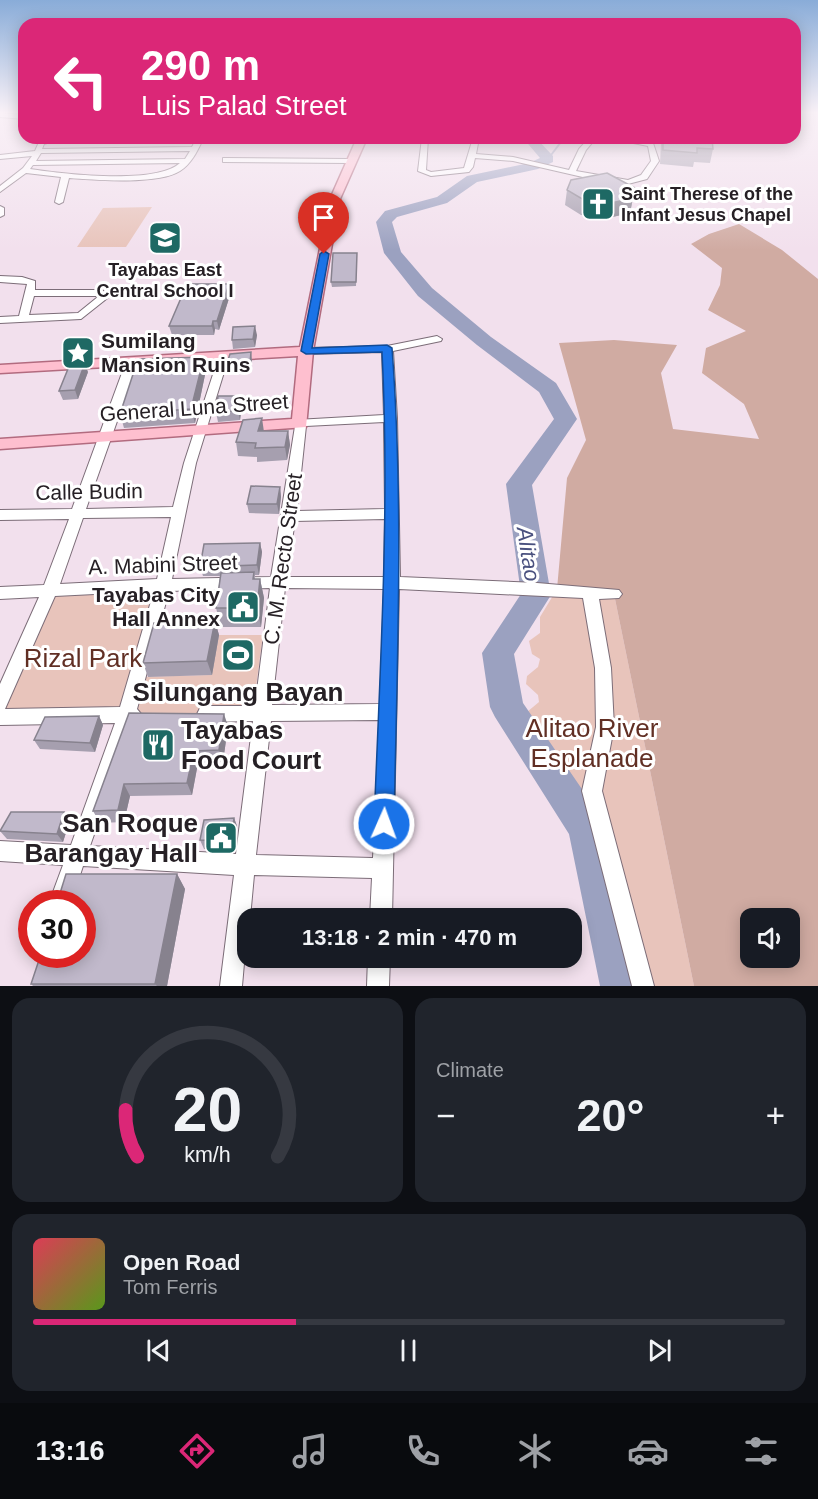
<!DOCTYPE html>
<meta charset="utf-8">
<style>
body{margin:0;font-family:Arial,sans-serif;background:#20242c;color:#f1f3f6;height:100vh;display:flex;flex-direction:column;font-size:22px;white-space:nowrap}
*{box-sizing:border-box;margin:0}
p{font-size:20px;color:#9ea1a6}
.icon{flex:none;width:33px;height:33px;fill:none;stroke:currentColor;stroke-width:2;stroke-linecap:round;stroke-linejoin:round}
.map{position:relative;height:986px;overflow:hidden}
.details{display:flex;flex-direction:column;gap:12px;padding:12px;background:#0d0f14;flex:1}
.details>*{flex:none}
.guide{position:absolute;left:18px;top:18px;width:783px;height:126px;border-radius:18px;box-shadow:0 3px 15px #0003;background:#db2777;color:#fff;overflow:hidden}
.tools{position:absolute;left:740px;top:908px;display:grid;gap:12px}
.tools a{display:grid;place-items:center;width:60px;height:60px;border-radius:12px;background:#171b24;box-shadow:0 3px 15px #0003;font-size:30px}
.speed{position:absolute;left:18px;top:890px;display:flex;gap:12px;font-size:30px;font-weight:700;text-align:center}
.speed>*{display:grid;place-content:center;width:78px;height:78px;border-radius:50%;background:#171b24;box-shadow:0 3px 15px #0003;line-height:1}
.speed .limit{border:9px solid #d22;background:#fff;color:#111}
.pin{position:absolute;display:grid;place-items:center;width:51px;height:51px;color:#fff;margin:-62px -26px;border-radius:50% 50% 50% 0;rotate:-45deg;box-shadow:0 0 6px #0007}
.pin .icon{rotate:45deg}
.me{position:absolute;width:66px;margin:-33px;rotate:2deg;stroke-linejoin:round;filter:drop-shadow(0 0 4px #0008)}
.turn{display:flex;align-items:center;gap:21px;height:126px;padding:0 24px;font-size:27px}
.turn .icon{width:78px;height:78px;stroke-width:2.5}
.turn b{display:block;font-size:42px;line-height:51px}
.big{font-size:45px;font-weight:600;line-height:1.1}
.details .card{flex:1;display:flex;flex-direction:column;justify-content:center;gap:9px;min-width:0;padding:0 21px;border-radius:18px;background:#20242c}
.details .dial{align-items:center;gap:0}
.dial svg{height:156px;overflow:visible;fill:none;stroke:#363941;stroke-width:7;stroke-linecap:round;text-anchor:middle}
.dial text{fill:#f1f3f6;stroke:none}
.song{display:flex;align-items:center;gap:18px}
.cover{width:72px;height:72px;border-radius:9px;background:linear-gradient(135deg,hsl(350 70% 55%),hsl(90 70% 35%))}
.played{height:6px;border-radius:3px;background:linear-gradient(90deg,#db2777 35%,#363941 35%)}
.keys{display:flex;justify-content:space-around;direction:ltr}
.heat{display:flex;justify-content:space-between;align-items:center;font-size:33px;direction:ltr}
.details .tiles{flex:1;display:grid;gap:12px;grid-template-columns:1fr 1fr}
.card:last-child{grid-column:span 2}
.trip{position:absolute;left:237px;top:908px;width:345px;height:60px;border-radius:18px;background:#171b24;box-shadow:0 3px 15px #0003;font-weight:600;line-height:60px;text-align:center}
.dock{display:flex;height:96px;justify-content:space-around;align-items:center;background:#090b0e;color:#9ea1a6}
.dock .icon{width:42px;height:42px}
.dock .selected{color:#db2777}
.dock b{font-size:27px;color:#f1f3f6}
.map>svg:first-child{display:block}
.green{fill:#e8c4bb}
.forest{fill:#d0aba2;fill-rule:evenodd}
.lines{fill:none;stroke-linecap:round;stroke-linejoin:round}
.stream{stroke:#9ba1c0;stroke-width:2}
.river{fill:#9ba1c0;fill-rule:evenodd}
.minor-casing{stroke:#7c6d78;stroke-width:2}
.major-casing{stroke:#b26b7f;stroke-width:3}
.minor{fill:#fff;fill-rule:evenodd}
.major{fill:#febfcf;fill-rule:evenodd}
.wall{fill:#a69faf}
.shaded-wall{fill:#87828e}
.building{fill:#c1b9cb;stroke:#87828e;stroke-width:1.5}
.route{fill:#1a73e8;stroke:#114b97;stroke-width:1.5}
.labels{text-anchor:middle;stroke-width:6;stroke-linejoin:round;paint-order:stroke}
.far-poi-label{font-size:18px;font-weight:bold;fill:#262025;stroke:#fff;text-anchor:start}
.poi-label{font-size:21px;font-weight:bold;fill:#262025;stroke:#fff;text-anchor:start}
.street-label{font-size:21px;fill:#262025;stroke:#fff}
.water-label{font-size:22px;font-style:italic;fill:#4a517f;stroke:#fff}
.near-park-label{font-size:26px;fill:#612f24;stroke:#fff}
.near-poi-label{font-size:26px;font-weight:bold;fill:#262025;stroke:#fff}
</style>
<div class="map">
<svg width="818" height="986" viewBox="0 0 818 986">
<rect width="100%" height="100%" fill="#f2e0ed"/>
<path class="green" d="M152,207L126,247H77L103,208Z
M163,585L138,677L211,675L219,635H263L253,709L204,714L0,717L50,590Z
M557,589L614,594L694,986H621L618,963L586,827L544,763L538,733L527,720V712L539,702L538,695L526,684L527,676L538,667L540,659L532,654L529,641L540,633V617Z"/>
<path class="forest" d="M739,224L782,250L818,279V986H694L614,594L557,589L567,478L586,440L559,343L614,340L677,345L661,373L673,429L759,439L744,404L702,373L706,348L746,331L708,310L720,285L722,268L691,244L709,234ZM750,918H789V957H750Z"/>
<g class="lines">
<path class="stream" d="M548,159L561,142L558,138"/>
<path class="river" d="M523,138H536L553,156V162L538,169L477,182L447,203L397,217L392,222L401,252L432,288L491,337L556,383L577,419L532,485L551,595L514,654L523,703L599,814L605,827L642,986H600L569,834L495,717L490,707L482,653L521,594L506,484L554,419L539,392L477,345L418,296L384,253L376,222L385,211L437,197L467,176L529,163L540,158Z"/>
<defs>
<path id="minor" d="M0,113L24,115V119L0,117Z
M49,138H221V139L202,141C197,152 191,164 180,171C158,185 95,180 69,178L63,202L59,204L55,202L61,177L26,173L0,192V186L23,168L32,156L0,159V155L35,151L39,142ZM195,141L192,147L42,149L44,144L50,142ZM190,151L185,159L36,161L41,153ZM180,163C156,185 63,174 30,169L33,165Z
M422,138H428L426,170L431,172L464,168L473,138H479L476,154L513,157L569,170L579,149L589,138H596L586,150L576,171L628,180L641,175L651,161L648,146L609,138H625L653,143L659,161L647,179L628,184L587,178L513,161L475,158L473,167L469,172L431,176L418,171Z
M226,158L351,159L355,161L351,163L223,162V158Z
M0,206L4,208V215L0,217Z
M0,276L22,277L35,281V290H102L110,296L81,319L0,323V317L19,316L27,284L0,282ZM34,296H99L78,313L29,315Z
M437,336L442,339L441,341L393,351L397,418L400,577L537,583L619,590L622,594L619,598L599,599L611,668L614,727L602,791L654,986H632L582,791L596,727L595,668L583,598L399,589L392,918H370L372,878L254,875L250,918H248L242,986H220L234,875L83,866L71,903H49L63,865L0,861V841L71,845L115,723L0,725V684L39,597L0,599V587L44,585L69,519L0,520V510L72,509L126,362L132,359L138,362L86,509L173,507L184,463L219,356L224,353L229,356L196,463L172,579L271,577L296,420L384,415L382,352L306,354L301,351L306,348L387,346ZM384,422L385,509L297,511L306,426ZM171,517L157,579L60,584L83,518ZM385,519L384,577H286L295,521ZM270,588L255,706H206L200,708L197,714L200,720L206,722L253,721L236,854L90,846L133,723L139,721L142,715L137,709L169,591ZM285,588L384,589L380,704L272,705ZM154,591L120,707L5,709L55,596ZM380,720L373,858L256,855L271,721Z
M368,957H390L389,986H367Z"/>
<path id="major" d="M357,138H367L340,199L313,351L306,427L0,449V439L292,419L298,356L0,373V365L300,347L330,199Z"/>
</defs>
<use href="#minor" class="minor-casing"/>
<use href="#major" class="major-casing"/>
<use href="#minor" class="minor"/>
<use href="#major" class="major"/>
</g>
<path class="wall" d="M662,138H712L713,149L710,163L694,162L693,167L660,164L661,144Z
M635,188L630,213L608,218L581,215L565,205L567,190Z
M357,253L356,286L332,287L331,282Z
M229,284L231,292L219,330L215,329L214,335H172L169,326Z
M257,335L255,347L233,349L232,340Z
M252,361L251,372H228L227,363Z
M206,370L195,423L124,428L120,414Z
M88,372L78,399L63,400L59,391Z
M241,396L242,405L240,420L218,422L216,412Z
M264,431H288L290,445L287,460L257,462V457L238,456L236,442Z
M280,487L281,497L279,514L249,513L247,504Z
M260,543L262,552L259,575H255V579H260L264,598L261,627H221L216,608L220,576H203L200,567Z
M215,621L219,635L212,675L148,677L143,663Z
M129,713L228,726L223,762L198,763L192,795L130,796L124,822L100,823L93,811Z
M99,716L103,725L95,752L40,749L34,740Z
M64,812L70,820L63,842L7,839L0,831Z
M234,818L237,826L234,850L204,849L200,840Z
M177,874L185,889L167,986H33L31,984Z"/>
<path class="shaded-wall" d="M633,198L630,213L608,218L611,203Z
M229,284L231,292L219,330L217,321Z
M213,321L215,329L214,335L212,326Z
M255,326L257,335L255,347L253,339Z
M251,352L252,361L251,372L250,363Z
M204,357L206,370L195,423L191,409Z
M85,363L88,372L78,399L75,390Z
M241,396L242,405L240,420L238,411Z
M262,418L264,432L258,431Z
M288,431L290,445L287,460L285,447Z
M280,487L281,497L279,514L277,504Z
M260,543L262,552L259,575L257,565Z
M260,579L264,598L261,627L257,608Z
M215,621L219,635L212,675L207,661Z
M224,714L228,726L223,762L219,750Z
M99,716L103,725L95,752L90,743Z
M194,751L198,763L192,795L187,783Z
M124,784L130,796L124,822L118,810Z
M64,812L70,820L63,842L57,834Z
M234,818L237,826L234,850L231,841Z
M177,874L185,889L167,986H157L155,984Z"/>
<path class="building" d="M663,138H712L713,149L697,148V153L663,150Z
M607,173L635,188L633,198L611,203L584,200L567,190L571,180Z
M333,253H357L356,282H331Z
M187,284H229L217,321H213L212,326H169Z
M255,326L253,339L232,340L233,327Z
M251,352L250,363H227L230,354Z
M204,357L191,409L120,414L138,359Z
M85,363L75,390L59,391L70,364Z
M218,396H241L238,411L216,412Z
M262,418L258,431H288L285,447L255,448L256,443L236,442L243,420Z
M251,486L280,487L277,504H247Z
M260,543L257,565L200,567L204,544Z
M254,572L253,579H260L257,608H216L221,573Z
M215,621L207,661L143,663L154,623Z
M129,713L224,714L219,750L194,751L187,783L124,784L118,810L93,811Z
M99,716L90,743L34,740L45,717Z
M11,812H64L57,834L0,831Z
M234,818L231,841L200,840L204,820Z
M66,874H177L155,984H31L41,954H82V903H57Z"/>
<linearGradient id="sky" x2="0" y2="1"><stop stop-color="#89acd8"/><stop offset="0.45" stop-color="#f9f1f7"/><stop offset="1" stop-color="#f9f1f7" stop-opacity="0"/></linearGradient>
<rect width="818" height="250" fill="url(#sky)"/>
<path class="route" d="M324,251L329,254L312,348L387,345L392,348C404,507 397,665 394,824L391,831L384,834L377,831L374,824C380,667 390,509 382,352L306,354L301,351L320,254Z"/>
<defs>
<symbol id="church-square" viewBox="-11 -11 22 22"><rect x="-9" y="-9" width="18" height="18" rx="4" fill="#1e6964" stroke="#fff"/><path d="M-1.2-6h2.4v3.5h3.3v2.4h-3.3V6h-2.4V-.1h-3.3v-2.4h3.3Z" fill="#fff"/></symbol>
<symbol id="school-square" viewBox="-11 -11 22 22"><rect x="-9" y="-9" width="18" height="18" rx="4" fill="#1e6964" stroke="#fff"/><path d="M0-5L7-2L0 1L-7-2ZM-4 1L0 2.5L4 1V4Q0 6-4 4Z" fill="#fff"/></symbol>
<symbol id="sight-square" viewBox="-11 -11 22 22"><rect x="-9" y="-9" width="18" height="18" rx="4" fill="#1e6964" stroke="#fff"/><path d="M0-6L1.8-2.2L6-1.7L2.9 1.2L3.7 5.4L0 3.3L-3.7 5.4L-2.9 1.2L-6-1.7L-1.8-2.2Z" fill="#fff"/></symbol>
<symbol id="civic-square" viewBox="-11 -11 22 22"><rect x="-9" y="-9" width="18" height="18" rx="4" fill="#1e6964" stroke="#fff"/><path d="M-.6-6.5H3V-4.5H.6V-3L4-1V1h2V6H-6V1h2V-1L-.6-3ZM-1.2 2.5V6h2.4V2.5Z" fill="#fff"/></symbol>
<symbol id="stadium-square" viewBox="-11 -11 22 22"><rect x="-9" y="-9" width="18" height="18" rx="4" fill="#1e6964" stroke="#fff"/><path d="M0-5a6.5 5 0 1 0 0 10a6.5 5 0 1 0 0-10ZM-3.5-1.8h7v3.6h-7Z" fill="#fff"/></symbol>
<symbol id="restaurant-square" viewBox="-11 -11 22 22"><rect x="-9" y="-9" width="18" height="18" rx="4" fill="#1e6964" stroke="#fff"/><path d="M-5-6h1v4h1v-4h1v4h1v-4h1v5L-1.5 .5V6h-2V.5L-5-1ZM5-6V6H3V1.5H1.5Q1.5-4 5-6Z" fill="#fff"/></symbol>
</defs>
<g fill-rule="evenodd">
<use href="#church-square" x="579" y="185" width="38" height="38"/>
<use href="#school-square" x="146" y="219" width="38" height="38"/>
<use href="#sight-square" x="59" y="334" width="38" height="38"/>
<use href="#civic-square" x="224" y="588" width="38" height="38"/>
<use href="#stadium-square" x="219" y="636" width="38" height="38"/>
<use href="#restaurant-square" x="139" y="726" width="38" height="38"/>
<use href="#civic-square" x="202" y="819" width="38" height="38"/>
</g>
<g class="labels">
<g class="far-poi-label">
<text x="621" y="200">Saint Therese of the<tspan x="621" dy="21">Infant Jesus Chapel</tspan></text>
<text x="165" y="276" text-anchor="middle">Tayabas East<tspan x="165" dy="21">Central School I</tspan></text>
</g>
<g class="poi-label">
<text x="101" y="348">Sumilang<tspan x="101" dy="24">Mansion Ruins</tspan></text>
<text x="220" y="602" text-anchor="end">Tayabas City<tspan x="220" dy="24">Hall Annex</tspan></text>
</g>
<g class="street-label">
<text transform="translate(194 408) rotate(-4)" y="7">General Luna Street</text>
<text transform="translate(89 492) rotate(-1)" y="7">Calle Budin</text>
<text transform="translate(283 559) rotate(-82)" y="7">C. M. Recto Street</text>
<text transform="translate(163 565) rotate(-2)" y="7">A. Mabini Street</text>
</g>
<g class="water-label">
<text transform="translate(529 554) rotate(81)" y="8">Alitao</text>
</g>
<g class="near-park-label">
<text x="83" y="667">Rizal Park</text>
<text x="592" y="737">Alitao River<tspan x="592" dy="30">Esplanade</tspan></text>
</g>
<g class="near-poi-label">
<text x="238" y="701">Silungang Bayan</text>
<text x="181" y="739" text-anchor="start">Tayabas<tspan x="181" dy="30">Food Court</tspan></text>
<text x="198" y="832" text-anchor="end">San Roque<tspan x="198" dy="30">Barangay Hall</tspan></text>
</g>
</g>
</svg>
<div class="tools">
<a><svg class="icon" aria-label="sound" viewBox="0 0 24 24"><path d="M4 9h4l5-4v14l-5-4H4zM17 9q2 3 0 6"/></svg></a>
</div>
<div class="speed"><div class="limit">30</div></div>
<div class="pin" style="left:324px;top:254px;background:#d93025"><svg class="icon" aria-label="arrive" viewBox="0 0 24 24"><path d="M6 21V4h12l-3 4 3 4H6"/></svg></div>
<svg class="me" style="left:384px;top:824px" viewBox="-20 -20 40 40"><circle r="17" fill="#1a73e8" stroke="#fff" stroke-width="3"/><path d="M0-11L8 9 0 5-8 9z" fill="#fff"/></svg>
<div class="trip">13:18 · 2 min · 470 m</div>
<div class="guide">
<div class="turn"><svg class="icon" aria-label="left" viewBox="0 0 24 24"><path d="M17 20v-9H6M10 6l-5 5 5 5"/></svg><div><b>290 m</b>Luis Palad Street</div></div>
</div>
</div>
<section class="details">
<div class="tiles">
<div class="card dial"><svg viewBox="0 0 100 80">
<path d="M14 69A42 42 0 1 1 86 69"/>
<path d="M14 69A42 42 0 0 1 8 45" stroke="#db2777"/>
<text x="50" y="56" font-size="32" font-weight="700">20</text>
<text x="50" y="72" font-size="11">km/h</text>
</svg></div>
<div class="card"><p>Climate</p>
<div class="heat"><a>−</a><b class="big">20°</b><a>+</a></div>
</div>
<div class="card">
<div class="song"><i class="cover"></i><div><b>Open Road</b><p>Tom Ferris</p></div></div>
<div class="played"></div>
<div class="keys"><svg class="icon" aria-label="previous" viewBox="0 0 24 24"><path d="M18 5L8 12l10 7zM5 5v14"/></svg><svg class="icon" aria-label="pause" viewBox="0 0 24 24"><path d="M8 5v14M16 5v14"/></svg><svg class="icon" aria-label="next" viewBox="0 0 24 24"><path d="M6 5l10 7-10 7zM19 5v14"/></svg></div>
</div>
</div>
</section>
<nav class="dock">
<b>13:16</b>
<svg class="icon selected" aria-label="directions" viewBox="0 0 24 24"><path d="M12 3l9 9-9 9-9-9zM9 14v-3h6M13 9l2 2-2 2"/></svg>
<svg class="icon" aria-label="music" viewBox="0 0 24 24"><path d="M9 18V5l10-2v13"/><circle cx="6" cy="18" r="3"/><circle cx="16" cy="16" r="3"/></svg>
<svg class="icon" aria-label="phone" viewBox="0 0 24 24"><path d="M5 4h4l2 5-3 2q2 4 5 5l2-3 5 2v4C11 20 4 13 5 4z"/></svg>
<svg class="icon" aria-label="climate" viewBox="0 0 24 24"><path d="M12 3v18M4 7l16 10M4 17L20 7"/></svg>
<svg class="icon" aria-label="car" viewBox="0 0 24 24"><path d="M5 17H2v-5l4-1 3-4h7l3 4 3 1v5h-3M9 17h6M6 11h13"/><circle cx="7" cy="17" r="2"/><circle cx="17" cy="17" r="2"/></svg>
<svg class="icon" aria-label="filters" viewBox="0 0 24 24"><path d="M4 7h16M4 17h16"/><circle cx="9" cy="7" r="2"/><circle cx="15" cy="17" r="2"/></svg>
</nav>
